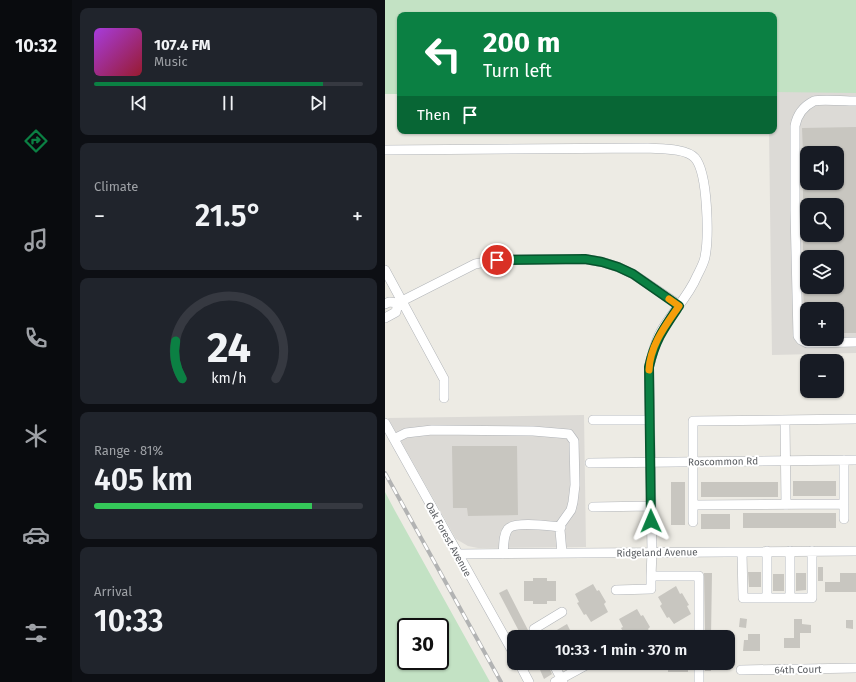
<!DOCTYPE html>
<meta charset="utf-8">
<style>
body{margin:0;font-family:"Fira Sans",sans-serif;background:#20242c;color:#f1f3f6;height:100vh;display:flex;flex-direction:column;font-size:15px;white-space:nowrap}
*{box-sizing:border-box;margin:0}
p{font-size:13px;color:#9ea1a6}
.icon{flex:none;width:22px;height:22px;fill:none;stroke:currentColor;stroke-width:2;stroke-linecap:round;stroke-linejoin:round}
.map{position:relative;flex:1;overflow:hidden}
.side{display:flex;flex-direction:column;gap:8px;padding:8px;background:#0d0f14;width:313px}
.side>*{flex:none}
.top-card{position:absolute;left:12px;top:12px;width:380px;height:122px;border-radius:8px;box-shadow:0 1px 3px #0004;background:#0b8043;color:#fff;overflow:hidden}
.controls{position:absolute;left:415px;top:146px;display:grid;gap:8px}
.controls a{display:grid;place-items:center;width:44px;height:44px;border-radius:8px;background:#171b24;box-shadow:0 1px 3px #0004;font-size:20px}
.speed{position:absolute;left:12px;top:618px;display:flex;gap:8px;font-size:20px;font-weight:700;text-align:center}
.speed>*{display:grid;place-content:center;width:52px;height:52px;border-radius:50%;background:#171b24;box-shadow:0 1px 3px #0004;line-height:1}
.speed .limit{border:2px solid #111;border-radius:6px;background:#fff;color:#111}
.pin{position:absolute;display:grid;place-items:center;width:34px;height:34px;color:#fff;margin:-17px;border:2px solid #fff;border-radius:50%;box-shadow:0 1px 4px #0007}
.me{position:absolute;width:44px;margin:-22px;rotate:359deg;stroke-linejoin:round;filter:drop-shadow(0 0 3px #0008)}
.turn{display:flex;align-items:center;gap:14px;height:84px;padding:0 20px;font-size:18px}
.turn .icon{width:52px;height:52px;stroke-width:2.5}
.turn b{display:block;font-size:28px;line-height:34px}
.then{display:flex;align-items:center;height:38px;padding:0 20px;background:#0003;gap:8px;font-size:15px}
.big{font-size:30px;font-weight:600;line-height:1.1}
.side .card{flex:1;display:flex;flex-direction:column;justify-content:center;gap:6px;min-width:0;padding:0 14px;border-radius:8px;background:#20242c}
.side .dial{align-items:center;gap:0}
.dial svg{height:104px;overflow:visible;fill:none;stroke:#363941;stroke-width:7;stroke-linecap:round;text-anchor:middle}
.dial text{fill:#f1f3f6;stroke:none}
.song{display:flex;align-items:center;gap:12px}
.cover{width:48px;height:48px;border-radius:6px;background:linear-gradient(135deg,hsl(280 70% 55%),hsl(350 70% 35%))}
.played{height:4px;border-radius:2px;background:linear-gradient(90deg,#0b8043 85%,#363941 85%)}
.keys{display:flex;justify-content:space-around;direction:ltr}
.heat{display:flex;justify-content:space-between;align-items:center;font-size:22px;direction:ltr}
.charge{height:6px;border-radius:3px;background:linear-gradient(90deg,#34c759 81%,#363941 0)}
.trip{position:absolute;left:122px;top:630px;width:228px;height:40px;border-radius:8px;background:#171b24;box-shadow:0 1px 3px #0004;font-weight:600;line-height:40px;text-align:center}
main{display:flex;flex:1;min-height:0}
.tabs{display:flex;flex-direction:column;width:72px;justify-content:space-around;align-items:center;background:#090b0e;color:#9ea1a6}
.tabs .icon{width:28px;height:28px}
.tabs .selected{color:#0b8043}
.tabs b{font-size:18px;color:#f1f3f6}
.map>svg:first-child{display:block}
.industrial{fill:#dcdad6;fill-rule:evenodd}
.green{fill:#c3e2c4;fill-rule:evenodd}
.building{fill:#c8c6c0}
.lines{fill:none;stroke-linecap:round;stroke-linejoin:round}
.minor-casing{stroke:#b1b4b8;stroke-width:10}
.minor{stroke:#fff;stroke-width:9}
.rail-casing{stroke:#b2b3b3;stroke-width:4}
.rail{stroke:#fff;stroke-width:2.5;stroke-dasharray:8;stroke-linecap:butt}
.route-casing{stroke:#07532c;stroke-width:10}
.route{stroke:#0b8043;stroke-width:7}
.slow{stroke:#f59e0b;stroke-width:7}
.labels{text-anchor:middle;stroke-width:4;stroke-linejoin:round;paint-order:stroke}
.street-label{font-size:10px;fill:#5c5f63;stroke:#fff}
</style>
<main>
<nav class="tabs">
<b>10:32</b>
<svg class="icon selected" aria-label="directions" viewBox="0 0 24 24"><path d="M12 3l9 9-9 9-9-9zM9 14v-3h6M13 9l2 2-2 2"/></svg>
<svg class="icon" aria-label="music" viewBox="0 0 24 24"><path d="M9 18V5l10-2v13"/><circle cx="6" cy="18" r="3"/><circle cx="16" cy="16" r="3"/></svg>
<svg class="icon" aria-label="phone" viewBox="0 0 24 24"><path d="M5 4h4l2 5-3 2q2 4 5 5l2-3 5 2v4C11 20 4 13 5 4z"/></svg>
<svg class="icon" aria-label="climate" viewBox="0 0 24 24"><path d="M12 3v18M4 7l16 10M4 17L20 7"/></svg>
<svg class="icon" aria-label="car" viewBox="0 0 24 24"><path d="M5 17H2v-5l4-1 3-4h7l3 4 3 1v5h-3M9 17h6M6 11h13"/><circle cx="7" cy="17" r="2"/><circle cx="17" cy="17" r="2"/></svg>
<svg class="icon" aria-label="filters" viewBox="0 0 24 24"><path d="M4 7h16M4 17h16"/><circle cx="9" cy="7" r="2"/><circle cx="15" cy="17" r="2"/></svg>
</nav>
<section class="side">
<div class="card">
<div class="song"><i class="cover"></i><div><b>107.4 FM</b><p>Music</p></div></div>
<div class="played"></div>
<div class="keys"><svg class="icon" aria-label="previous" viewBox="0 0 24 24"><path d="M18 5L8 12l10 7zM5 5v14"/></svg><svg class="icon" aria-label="pause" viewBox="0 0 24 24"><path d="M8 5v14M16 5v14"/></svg><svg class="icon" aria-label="next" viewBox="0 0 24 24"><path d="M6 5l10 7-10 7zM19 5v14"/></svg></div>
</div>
<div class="card"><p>Climate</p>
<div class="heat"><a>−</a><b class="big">21.5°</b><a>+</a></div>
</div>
<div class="card dial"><svg viewBox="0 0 100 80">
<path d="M14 69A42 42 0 1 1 86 69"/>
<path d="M14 69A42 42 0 0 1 9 40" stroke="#0b8043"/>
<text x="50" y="56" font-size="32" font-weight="700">24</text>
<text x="50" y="72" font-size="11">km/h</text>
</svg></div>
<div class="card"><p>Range · 81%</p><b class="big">405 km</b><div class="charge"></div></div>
<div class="card"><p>Arrival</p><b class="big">10:33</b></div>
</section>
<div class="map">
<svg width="471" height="682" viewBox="0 0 471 682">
<rect width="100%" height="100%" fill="#edebe4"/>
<path class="industrial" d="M389,92H471V353L387,355L384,131H389ZM422,153H452V183H422ZM422,205H452V235H422ZM422,257H452V287H422ZM422,309H452V339H422Z
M199,415L201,547L93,548L83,546L71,539L3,418Z"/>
<path class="green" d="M0,0H471V93L389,92V15H15V94H0Z
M0,492L9,509L105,682H0ZM21,627H55V661H21Z"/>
<path class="building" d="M471,127V333H452V309H419L418,287H452V257H418V235H452V205H418V183H452V153H418L417,128Z
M67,446H132L133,515L83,516L82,508H68Z
M408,481H451V496H408Z
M286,482H300V525H286Z
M316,482H393V497H316Z
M358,513H451V528H358Z
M316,514H345V529H316Z
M433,567H438V581H433Z
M363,572H376V587H364Z
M319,573H327L326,637H320Z
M411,573H421V590L411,591Z
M455,573H471V592H440V582H455Z
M388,574H399V591H388Z
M148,578H162V581H171V601H162V604H148V601H139V581H148Z
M208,584L212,591L214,590L221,602L219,604L223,612L206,622L201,614L199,615L192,603L194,602L190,594Z
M291,586L295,594L297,593L304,605L302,606L306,614L289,624L284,617L282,618L275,606L277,604L273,597Z
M122,589L144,632L146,637H137L114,593Z
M252,609L256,616L258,615L265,627L263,629L268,637H241L236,628L238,627L234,619Z
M355,618L362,619L361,628L354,627Z
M409,619H417V624L426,625V633H415V648H399V638H409Z
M461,620H468V629L461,628Z
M182,624L186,632L188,630L192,637H160Z
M363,634H375V651H358L359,640H363Z
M152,663H162L167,674L159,679Z
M283,663H303V672H283Z
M320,663H326V671H320Z"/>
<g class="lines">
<defs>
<path id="minor" d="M471,101C463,101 435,99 429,101C419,106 412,115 410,126V211L413,336L416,340L422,343L471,342
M0,150L263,148C275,149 301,148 310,158C323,173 324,237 320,257C319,263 315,270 312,276C303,298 284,315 274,335C269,346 267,356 264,367L267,552L266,576H314V637
M0,270L59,379V398
M0,304L4,302L13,303L90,264L111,260L200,259L217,262L233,267L248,274L294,305
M0,318L11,312L13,303
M208,420H265
M400,420L401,505
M0,423L129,654
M9,439L21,433L47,430L148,431L184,434L189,441L190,485L188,502L186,510L176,524L175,530L177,553
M459,460V519
M205,463L471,460
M308,505L459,504
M208,507L266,506
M308,522V421L471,419
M382,551V598
M357,552L358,598H405V551
M73,554L471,551
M118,554C119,546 118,535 123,529C129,521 165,526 176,527
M231,590L266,589V576
M405,598H427V551
M154,637L149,629L177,612
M134,663L144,682
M168,663L178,682
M356,670L471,668
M170,682L203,664
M314,682V663"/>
</defs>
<use href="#minor" class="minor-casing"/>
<use href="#minor" class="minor"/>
<defs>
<path id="rail" d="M0,473L116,682"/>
</defs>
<use href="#rail" class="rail-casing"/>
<use href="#rail" class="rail"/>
</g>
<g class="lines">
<defs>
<path id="route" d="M112,260L200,259L217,262L233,267L248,274L294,306C279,328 270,340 264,367L266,521"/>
</defs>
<use href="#route" class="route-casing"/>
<use href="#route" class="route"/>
<path class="slow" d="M264,370C265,345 281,325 294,306L284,299"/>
</g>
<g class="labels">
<g class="street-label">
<text transform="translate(338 461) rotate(-1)" y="4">Roscommon Rd</text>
<text transform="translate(64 539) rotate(61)" y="4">Oak Forest Avenue</text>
<text transform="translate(272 552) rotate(-1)" y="4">Ridgeland Avenue</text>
<text transform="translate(413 669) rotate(-1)" y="4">64th Court</text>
</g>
</g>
</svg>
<div class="controls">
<a><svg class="icon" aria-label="sound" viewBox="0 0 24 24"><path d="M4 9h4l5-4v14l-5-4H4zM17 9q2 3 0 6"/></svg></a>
<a><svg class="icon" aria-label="search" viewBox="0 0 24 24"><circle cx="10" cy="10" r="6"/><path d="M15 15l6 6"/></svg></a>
<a><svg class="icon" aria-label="layers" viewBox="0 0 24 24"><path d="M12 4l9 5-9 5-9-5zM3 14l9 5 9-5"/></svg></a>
<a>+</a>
<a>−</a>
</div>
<div class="speed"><div class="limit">30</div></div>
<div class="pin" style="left:112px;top:260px;background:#d93025"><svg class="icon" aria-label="arrive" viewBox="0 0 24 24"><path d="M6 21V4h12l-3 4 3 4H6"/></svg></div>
<svg class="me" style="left:266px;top:521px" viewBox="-20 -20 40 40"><path d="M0-17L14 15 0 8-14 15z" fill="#0b8043" stroke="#fff" stroke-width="4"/></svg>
<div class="trip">10:33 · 1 min · 370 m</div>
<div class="top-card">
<div class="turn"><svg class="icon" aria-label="left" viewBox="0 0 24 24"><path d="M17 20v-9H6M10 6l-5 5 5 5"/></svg><div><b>200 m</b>Turn left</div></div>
<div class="then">Then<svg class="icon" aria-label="arrive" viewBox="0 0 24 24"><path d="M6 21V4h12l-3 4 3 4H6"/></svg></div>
</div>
</div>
</main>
